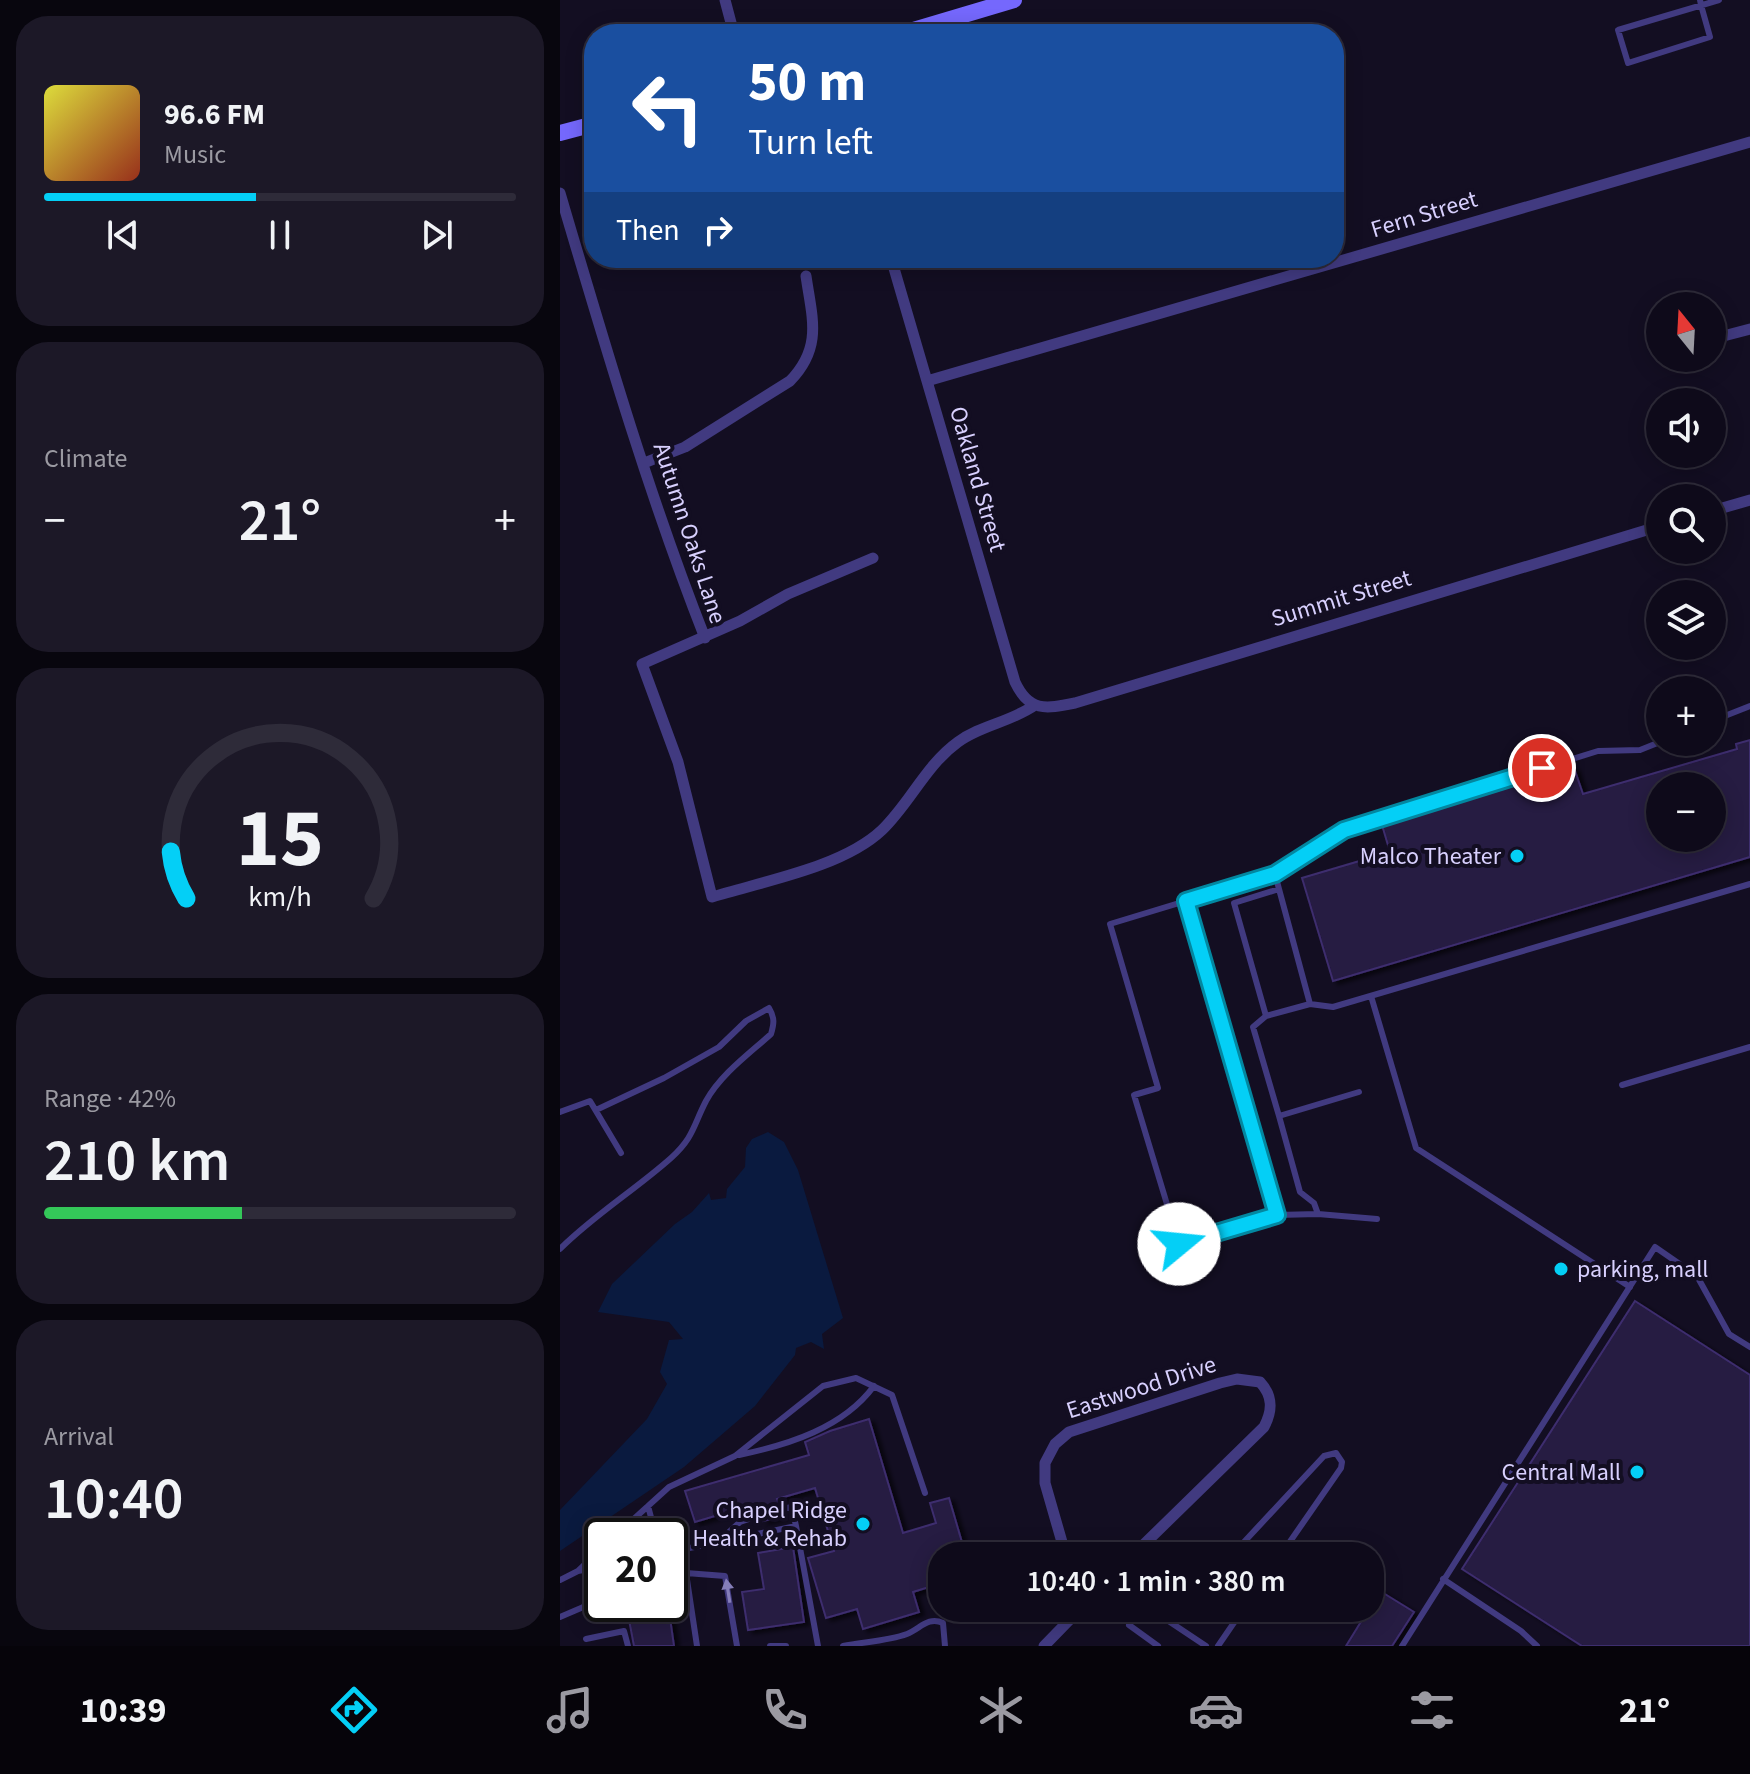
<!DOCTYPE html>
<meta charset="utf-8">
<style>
body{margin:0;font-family:"Source Sans 3",sans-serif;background:#1c1827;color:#f1f3f6;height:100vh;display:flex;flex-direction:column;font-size:30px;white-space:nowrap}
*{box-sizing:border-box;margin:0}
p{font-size:26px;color:#9b9aa2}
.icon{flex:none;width:44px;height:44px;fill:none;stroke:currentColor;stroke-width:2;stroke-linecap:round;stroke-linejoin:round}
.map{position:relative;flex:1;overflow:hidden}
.side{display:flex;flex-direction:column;gap:16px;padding:16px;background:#08060e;width:560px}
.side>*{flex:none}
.top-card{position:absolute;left:24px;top:24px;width:760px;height:244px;border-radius:32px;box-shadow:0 4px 20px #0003,0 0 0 2px #2e2b39;background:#1a4fa0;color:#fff;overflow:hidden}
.needle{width:52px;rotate:342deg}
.buttons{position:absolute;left:1086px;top:292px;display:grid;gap:16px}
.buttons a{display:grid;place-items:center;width:80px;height:80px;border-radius:50%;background:#0e0a1a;box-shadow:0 4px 20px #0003,0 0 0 2px #2e2b39;font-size:40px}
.speed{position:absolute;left:24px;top:1518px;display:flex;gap:16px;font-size:40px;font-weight:700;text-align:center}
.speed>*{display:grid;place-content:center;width:104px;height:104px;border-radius:50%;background:#0e0a1a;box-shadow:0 4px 20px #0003,0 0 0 2px #2e2b39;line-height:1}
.speed .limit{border:4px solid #111;border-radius:12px;background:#fff;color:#111}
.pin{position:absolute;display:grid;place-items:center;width:68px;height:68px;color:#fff;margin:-34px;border:4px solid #fff;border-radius:50%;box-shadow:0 2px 8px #0007}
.me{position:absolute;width:88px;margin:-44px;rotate:73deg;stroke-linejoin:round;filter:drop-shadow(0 0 6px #0008)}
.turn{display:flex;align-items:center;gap:28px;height:168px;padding:0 32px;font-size:36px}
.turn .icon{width:104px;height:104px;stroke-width:2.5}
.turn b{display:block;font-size:56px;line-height:68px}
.then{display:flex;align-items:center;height:76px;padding:0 32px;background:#0003;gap:16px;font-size:30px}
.big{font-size:60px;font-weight:600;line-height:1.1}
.side .tile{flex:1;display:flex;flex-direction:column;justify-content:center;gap:12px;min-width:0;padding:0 28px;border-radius:32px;background:#1c1827}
.side .dial{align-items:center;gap:0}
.dial svg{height:208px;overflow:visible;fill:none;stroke:#2e2b39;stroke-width:7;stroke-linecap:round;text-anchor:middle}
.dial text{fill:#f1f3f6;stroke:none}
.song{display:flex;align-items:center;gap:24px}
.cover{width:96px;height:96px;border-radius:12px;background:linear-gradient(135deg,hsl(60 70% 55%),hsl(10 70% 35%))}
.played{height:8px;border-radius:4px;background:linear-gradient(90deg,#04cff6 45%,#2e2b39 45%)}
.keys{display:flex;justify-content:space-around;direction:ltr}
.heat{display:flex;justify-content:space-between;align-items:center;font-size:44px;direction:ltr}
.charge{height:12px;border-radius:6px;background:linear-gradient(90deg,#34c759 42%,#2e2b39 0)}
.trip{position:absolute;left:368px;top:1542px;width:456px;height:80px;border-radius:32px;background:#0e0a1a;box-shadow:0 4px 20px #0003,0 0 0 2px #2e2b39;font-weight:600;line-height:80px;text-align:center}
.dock{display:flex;height:128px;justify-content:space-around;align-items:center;background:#06040a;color:#9b9aa2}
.dock .icon{width:56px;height:56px}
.dock .active{color:#04cff6}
.dock b{font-size:36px;color:#f1f3f6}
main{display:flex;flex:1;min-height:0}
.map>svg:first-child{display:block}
.water{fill:#0a1a3f}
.building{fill:#251a43;stroke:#3e2d6e;stroke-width:2;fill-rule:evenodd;filter:url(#shadow)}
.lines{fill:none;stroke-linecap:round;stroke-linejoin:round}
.lane{stroke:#413a80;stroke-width:6}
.street{stroke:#413a80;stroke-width:11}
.secondary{stroke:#7568fd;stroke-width:16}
.oneway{fill:#857eb9}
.route-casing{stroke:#0387a0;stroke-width:20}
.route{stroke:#04cff6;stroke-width:14}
.poi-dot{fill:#04cff6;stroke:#130e22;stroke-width:3}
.labels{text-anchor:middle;stroke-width:8;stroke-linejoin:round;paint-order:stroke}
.street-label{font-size:24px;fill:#d8d0fe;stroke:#130e22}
.poi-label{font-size:24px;fill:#d8d0fe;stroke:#130e22;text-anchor:end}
</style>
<main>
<section class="side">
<div class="tile">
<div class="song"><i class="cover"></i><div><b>96.6 FM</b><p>Music</p></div></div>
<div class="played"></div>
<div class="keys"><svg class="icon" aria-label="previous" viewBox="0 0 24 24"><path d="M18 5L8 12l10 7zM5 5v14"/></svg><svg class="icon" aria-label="pause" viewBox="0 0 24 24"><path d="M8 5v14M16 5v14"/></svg><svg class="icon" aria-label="next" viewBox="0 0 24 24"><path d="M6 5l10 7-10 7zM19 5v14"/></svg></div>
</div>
<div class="tile"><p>Climate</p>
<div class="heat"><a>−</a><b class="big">21°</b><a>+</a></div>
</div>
<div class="tile dial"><svg viewBox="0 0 100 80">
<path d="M14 69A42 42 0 1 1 86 69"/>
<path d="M14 69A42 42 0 0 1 8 51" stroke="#04cff6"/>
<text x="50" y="56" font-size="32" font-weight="700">15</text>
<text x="50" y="72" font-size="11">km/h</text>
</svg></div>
<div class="tile"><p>Range · 42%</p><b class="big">210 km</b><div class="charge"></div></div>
<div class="tile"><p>Arrival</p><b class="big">10:40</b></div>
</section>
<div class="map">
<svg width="1190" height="1646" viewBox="0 0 1190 1646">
<defs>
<filter id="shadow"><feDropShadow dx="5" dy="3" stdDeviation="2" flood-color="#0009"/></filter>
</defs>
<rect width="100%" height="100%" fill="#130e22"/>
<path class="water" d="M208,1132L224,1142L238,1170L283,1318L262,1334L264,1349L251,1342L236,1348L235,1355L195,1406L124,1467L0,1551V1510L87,1419L107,1384L100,1372L109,1340L123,1339L109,1322L38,1312L52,1284L115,1224L132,1212L149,1193L151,1200L166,1198L167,1189L185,1167L186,1148L192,1139Z"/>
<path class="building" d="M1190,740V857L773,981L742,878L830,852L822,825L1014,768L1023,794L1177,749L1176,744ZM1100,786H1152V838H1100Z
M1075,1301L1190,1375V1646H1022L902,1569Z
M309,1419L343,1533L376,1523L370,1503L389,1498L406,1556H382V1583L353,1592L359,1612L303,1629L297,1609L266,1618L248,1558L274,1551L255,1488L217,1499L219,1504L215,1511L223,1516L203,1521L207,1514L200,1509L198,1503L135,1522L125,1491L249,1455L245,1442L270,1431Z
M233,1547L244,1622L188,1630L182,1592L204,1589L198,1553Z
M820,1591L854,1612L832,1646H786Z
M66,1604H108L114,1646H74Z"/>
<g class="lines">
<path class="lane" d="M1140,0L1141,5L1150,37L1068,63L1058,30L1159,0
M1152,721L1190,706
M715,874L784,830L1038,751L1080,750L1100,742
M626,901L717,1215L619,1244L574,1095L598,1088L550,924L715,874L719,889
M811,996L856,1148L1070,1287
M750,1004L719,889L674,903L706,1016L750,1004L773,1007L1190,884
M706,1016L693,1027L719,1116
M1062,1085L1190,1047
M0,1112L30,1101L61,1153
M758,1214L754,1203L740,1192L719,1116L799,1092
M717,1215L758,1214L817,1219
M0,1249C34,1215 75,1190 111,1158C134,1137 133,1126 146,1101C161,1074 189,1054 211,1034C214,1024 215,1018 209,1008L186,1021L159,1047L104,1078L36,1110
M179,1455C228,1445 283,1428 314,1386
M88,1506L96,1536
M221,1509L232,1507L236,1526
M55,1536L109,1487L175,1456L263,1386L296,1378L332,1395L365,1493
M158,1542L180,1522L201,1515
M110,1552L236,1526L258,1646
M671,1556L764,1456L776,1453L782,1462L781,1468L720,1556
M18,1571L42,1548
M126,1573L137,1646
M110,1577L126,1573L165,1576L177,1646
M883,1579L961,1631L977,1646
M0,1580L18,1571L42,1566
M589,1608L646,1646
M0,1617L42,1599
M609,1621L622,1608
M569,1625L598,1646
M26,1639L64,1631L68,1646
M210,1646H226
M283,1646C303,1642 328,1641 347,1634C360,1629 368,1616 383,1623L385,1646
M658,1646L684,1608
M842,1646L1095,1247L1137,1276L1169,1334L1190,1347"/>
<path class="street" d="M165,0L174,34
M0,193C44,342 88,493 145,638
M331,258L455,682C469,712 485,709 515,703L1100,526
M1152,339L1190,329
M367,381L1190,142
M84,463L125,447L230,381C263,347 252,318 246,276
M1152,511L1190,500
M313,558L228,594L180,621L82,664L118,762L152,897C204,881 283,867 322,830C350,803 366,765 398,742C421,725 451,722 475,705
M506,1556L485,1483V1463L495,1444L509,1432L660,1383L677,1379L700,1382C713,1396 713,1410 704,1427L572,1556
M484,1646L521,1608"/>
<path class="secondary" d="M340,34L454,0
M0,133L34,124"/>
</g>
<defs><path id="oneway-solid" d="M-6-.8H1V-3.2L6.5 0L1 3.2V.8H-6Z" transform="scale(2)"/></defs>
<use class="oneway" href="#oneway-solid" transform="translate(168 1591) rotate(-99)"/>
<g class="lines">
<defs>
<path id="route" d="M619,1244L717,1215L626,901L715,874L784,830L982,768"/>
</defs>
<use href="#route" class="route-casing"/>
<use href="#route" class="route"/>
</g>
<g class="poi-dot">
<circle cx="957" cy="856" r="8"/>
<circle cx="1001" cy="1269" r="8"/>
<circle cx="1077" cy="1472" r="8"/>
<circle cx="303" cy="1524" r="8"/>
</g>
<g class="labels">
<g class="street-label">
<text transform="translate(864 214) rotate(-17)" y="8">Fern Street</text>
<text transform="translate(418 479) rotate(74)" y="8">Oakland Street</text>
<text transform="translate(130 533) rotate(72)" y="8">Autumn Oaks Lane</text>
<text transform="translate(781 598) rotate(-17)" y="8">Summit Street</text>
<text transform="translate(581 1387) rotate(-18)" y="8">Eastwood Drive</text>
</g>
<g class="poi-label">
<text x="941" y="864">Malco Theater</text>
<text x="1017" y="1277" text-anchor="start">parking, mall</text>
<text x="1061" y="1480">Central Mall</text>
<text x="287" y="1518">Chapel Ridge<tspan x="287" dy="28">Health &amp; Rehab</tspan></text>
</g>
</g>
</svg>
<div class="buttons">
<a><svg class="needle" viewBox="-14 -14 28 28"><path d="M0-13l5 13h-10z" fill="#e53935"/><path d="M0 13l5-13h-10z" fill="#9b9aa2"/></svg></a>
<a><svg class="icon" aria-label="sound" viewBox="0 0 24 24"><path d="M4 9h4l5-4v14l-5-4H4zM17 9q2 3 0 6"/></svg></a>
<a><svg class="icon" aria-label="search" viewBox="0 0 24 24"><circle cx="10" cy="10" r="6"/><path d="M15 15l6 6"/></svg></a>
<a><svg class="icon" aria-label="layers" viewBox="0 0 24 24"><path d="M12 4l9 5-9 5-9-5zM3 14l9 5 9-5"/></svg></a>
<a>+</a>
<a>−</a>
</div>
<div class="speed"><div class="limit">20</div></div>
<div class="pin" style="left:982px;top:768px;background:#d93025"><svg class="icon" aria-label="arrive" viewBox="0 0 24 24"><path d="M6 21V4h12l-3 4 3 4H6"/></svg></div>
<svg class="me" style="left:619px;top:1244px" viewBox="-20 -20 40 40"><circle r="19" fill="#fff"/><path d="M0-13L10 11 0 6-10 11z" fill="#04cff6"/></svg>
<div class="trip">10:40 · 1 min · 380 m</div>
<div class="top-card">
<div class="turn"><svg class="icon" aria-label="left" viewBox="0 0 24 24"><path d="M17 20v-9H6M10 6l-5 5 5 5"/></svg><div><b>50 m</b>Turn left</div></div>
<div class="then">Then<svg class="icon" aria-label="right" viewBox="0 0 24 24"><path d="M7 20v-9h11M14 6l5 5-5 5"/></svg></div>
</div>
</div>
</main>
<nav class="dock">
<b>10:39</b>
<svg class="icon active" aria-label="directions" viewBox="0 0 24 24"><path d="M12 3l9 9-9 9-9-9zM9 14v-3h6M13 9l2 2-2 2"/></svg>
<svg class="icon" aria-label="music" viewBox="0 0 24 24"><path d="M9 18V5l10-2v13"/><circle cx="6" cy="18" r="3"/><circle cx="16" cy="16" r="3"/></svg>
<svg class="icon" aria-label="phone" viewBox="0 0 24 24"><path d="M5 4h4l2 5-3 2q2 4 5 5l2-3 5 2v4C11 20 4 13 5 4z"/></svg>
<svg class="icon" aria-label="climate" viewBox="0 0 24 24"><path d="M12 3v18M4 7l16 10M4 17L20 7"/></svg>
<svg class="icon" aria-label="car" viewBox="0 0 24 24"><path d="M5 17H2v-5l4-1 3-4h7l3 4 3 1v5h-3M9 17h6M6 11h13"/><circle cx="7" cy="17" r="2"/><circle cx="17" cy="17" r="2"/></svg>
<svg class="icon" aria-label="filters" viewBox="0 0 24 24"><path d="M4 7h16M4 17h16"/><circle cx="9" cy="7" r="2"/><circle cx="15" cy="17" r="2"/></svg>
<b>21°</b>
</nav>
